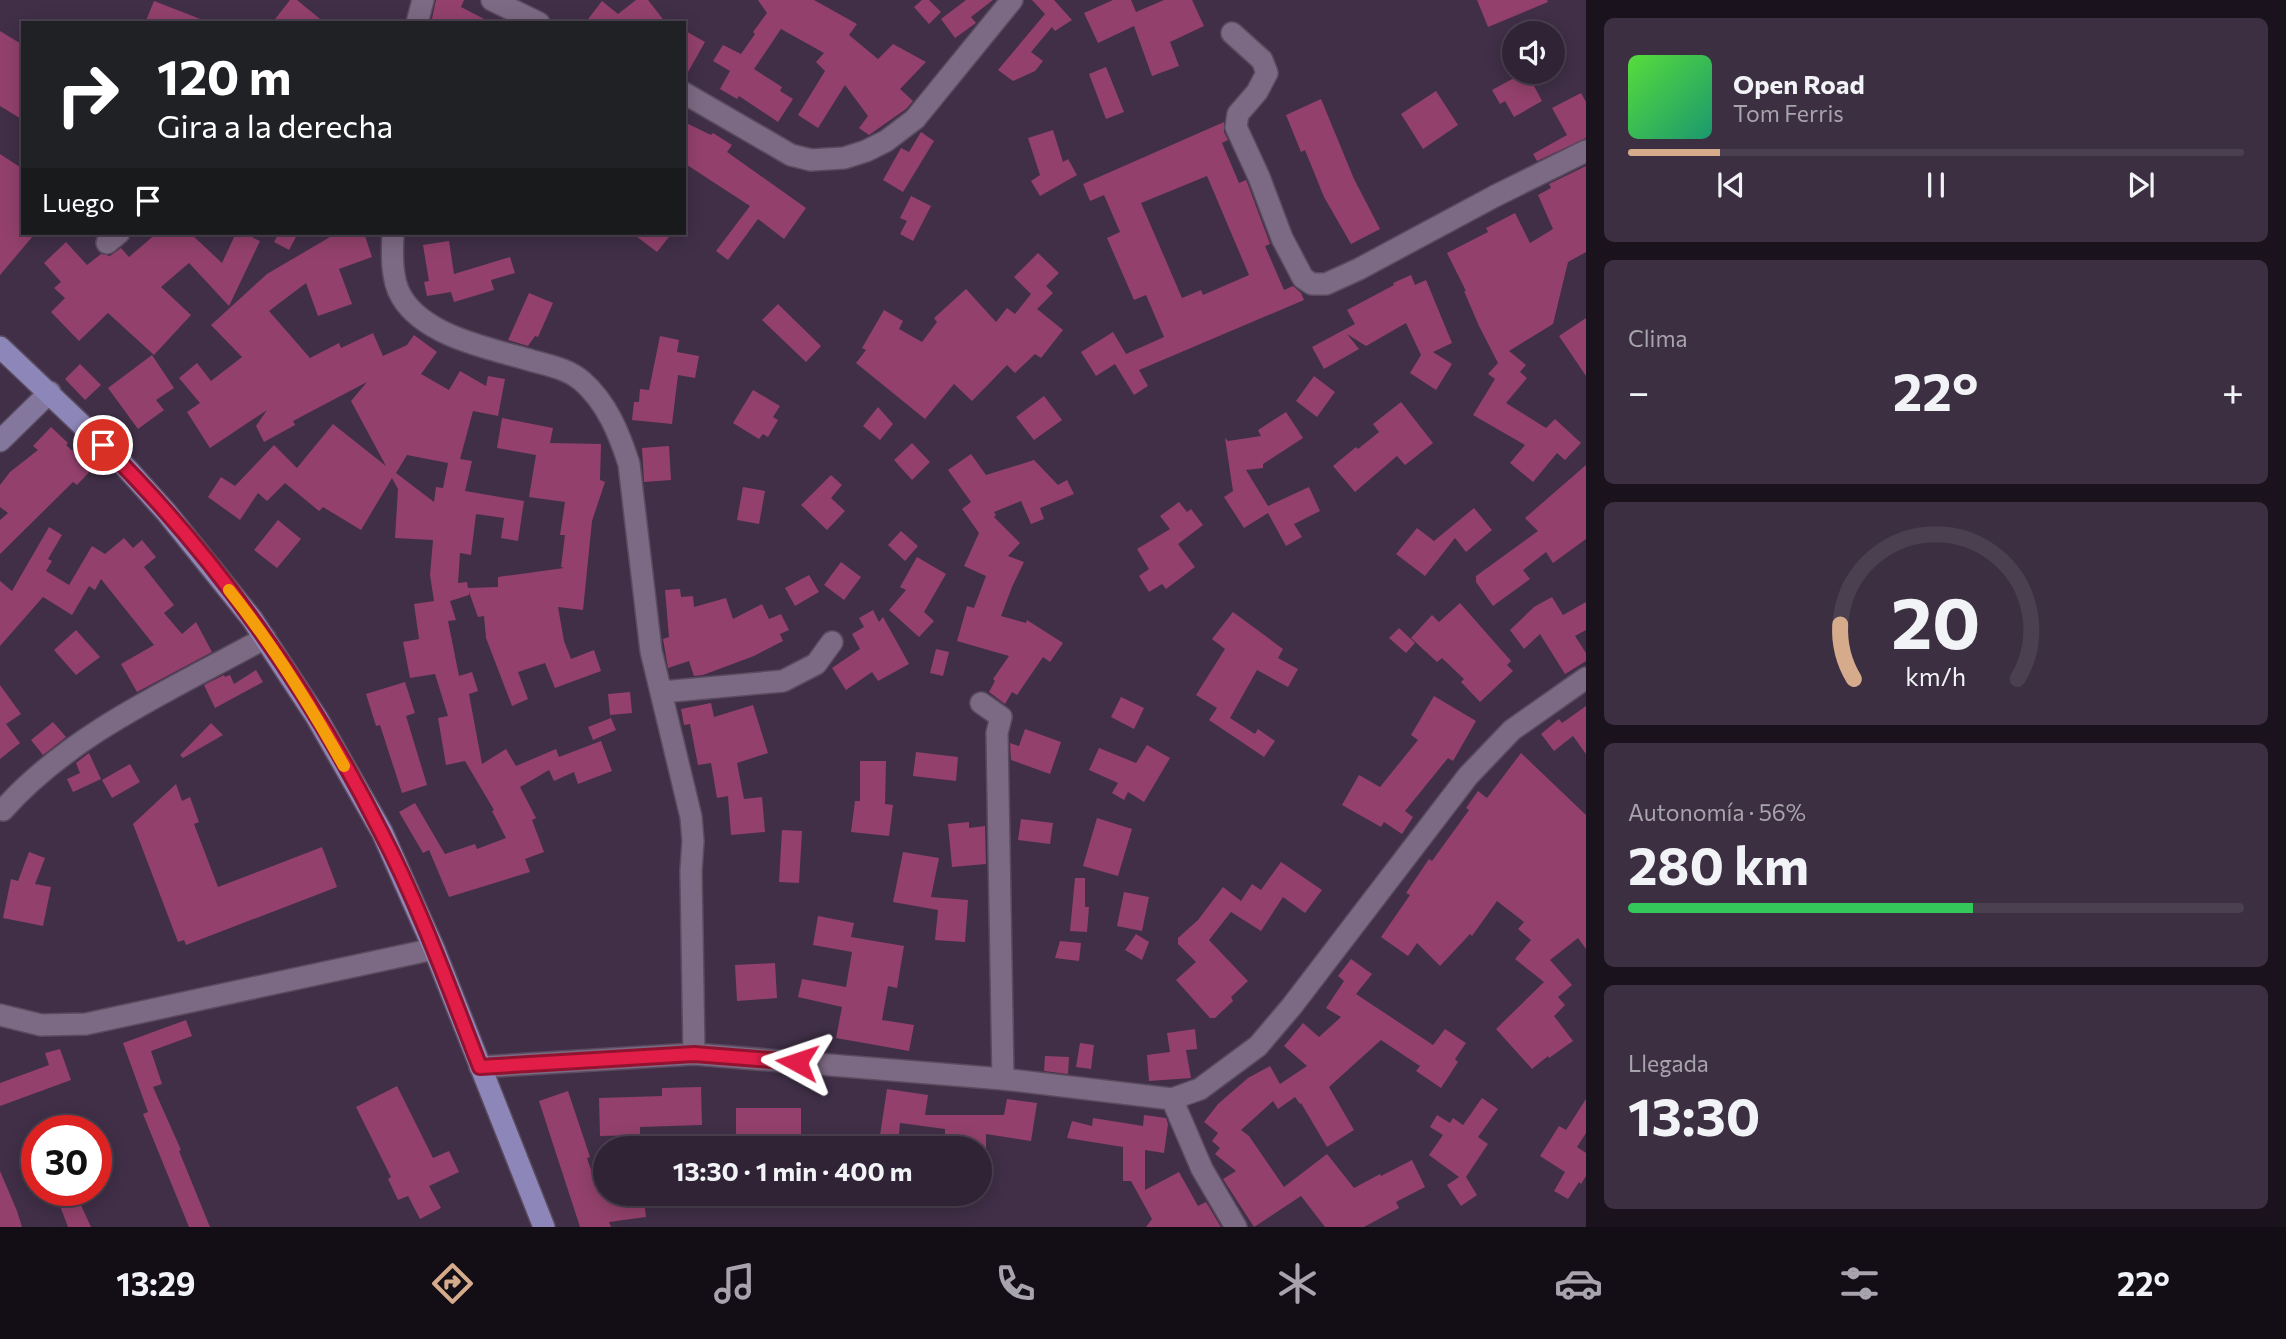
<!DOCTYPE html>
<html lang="es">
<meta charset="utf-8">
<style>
body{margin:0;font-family:Commissioner,sans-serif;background:#3c2f41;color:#f1f3f6;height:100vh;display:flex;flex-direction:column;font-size:26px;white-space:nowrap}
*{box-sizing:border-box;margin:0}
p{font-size:23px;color:#a8a4ad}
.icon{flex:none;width:38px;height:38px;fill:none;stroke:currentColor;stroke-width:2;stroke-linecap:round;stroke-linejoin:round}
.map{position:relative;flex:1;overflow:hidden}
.drawer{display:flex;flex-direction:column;gap:18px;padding:18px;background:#1a131d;width:700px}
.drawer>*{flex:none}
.guide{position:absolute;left:21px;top:21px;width:665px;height:214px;border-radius:0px;box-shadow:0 4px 18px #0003,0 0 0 2px #4b4050;background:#202124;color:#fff;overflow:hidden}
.controls{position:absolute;left:1502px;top:21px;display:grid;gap:14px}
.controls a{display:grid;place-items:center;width:63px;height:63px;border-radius:50%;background:#302335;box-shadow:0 4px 18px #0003,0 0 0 2px #4b4050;font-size:35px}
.speed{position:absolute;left:21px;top:1115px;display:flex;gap:14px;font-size:35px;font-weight:700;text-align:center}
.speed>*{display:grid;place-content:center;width:91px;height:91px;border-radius:50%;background:#302335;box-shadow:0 4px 18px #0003,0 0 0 2px #4b4050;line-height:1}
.speed .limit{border:10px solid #d22;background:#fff;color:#111}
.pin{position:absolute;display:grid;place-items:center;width:60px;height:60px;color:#fff;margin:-30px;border:4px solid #fff;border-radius:50%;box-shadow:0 2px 7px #0007}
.me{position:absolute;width:77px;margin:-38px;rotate:275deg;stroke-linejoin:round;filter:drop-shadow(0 0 5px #0008)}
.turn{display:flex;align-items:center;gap:24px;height:147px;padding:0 21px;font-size:32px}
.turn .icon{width:91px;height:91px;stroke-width:2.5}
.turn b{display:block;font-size:49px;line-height:60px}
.then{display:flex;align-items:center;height:66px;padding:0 21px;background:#0003;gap:14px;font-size:26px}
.big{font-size:52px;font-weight:700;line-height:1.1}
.drawer .tile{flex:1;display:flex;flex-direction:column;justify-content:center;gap:10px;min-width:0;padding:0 24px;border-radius:10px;background:#3c2f41}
.drawer .dial{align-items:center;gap:0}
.dial svg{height:182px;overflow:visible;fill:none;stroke:#4b4050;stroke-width:7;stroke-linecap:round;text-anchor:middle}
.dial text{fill:#f1f3f6;stroke:none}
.song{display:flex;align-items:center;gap:21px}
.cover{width:84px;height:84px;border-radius:10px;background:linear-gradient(135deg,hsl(110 70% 55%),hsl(160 70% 35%))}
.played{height:7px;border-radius:4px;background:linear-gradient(90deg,#d6ab8b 15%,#4b4050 15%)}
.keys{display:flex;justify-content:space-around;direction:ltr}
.heat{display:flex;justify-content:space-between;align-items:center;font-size:38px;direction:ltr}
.charge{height:10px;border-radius:5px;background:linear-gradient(90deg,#34c759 56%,#4b4050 0)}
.trip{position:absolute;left:593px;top:1136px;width:399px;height:70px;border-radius:35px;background:#302335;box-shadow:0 4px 18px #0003,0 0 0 2px #4b4050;font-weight:700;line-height:70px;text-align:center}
.tabs{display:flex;height:112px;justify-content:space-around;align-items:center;background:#130e15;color:#a8a4ad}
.tabs .icon{width:49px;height:49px}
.tabs .on{color:#d6ab8b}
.tabs b{font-size:32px;color:#f1f3f6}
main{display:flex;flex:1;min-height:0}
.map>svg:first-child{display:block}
.building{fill:#93416c;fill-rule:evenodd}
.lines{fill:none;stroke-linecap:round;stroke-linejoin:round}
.street-casing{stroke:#5a4b5f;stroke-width:24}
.secondary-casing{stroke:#5a4b5f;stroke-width:24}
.primary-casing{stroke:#5a4b5f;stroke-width:24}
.street{stroke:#7c6983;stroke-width:21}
.secondary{stroke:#84779e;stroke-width:21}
.primary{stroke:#8d86b9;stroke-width:21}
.route-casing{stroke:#92132f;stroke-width:18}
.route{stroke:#e11d48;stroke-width:12}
.slow{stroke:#f59e0b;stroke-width:12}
</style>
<main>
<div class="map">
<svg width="1586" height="1227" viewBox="0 0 1586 1227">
<rect width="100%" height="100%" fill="#402f47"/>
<path class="building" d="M290,0H297L325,23H272Z
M436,0H464L461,7L492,23H431Z
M636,0H648L666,23H585L602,1L618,14Z
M758,0H814L857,24L849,35L878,59L893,44L926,62L900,89L913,101L906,109L869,135L859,128L868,116L845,85L818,128L798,115L825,71L816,62L824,53L781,29L754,69L782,87L780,91L793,99L778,122L739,96L737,99L720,89L730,71L713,61L723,45L741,54L755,34L753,32L767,13Z
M922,0H929L941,12L929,24L914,7Z
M966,0H993L971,17L976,23L955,38L941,19Z
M1032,0H1054L1072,20L1055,31L1052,27L1031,52L1043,61L1035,71L1013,81L998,70L1045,14Z
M1113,0H1131L1136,12L1164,0H1192L1204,26L1170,42L1179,66L1152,76L1134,26L1098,43L1084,13Z
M1477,0H1547L1548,2L1488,27Z
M154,1L208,22V23H145Z
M684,30L705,42L684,79Z
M0,31L23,45V120L0,106Z
M1106,67L1124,112L1106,119L1089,74Z
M1525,72H1531L1538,84L1534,86L1542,101L1514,117L1505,101L1500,104L1492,90Z
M1436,91L1458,125L1423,149L1401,114Z
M1581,93L1586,102V138L1537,161L1533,154L1567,135L1552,108Z
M1321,99L1354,179L1380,229L1351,244L1324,197L1305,150L1301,152L1286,115Z
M684,122L711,135L713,133L732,145L727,152L806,208L784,239L758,219L728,260L716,251L750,206L684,163Z
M1224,122V132L1228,140L1222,143L1239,183L1246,180L1247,182L1270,244L1265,246L1284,290L1293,286L1301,293L1304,300L1139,370L1148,386L1134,395L1115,364L1096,376L1081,352L1113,332L1126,354L1164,337L1146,295L1134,300L1107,238L1120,232L1104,195L1090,201L1083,184ZM1207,176L1249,275L1203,295L1201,290L1182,298L1141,203Z
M1053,130L1063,162L1068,159L1077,175L1040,196L1031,181L1040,175L1028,138Z
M921,132L934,141L903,192L883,180L901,148L909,152Z
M0,154L23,169V233H29L33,236L0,275Z
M1586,166V252L1568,262L1553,324L1509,351L1526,365L1520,372L1527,378L1506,403L1546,428L1555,419L1581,443L1565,460L1557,453L1533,482L1510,463L1525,445L1473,415L1495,379L1488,374L1498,363L1479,326L1464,291H1466L1447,253L1488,232L1486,228L1515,213L1530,243L1553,229L1538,195L1551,188L1549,184Z
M911,196L931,206L913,241L900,234L907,221L900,218Z
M157,233H190L222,263L236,233H243L260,241L229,306L189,263L161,287L191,315L154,355L108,313L79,341L51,312L65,298L54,288L61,282L44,263L66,242L87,265L101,254L110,256L121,248L129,257Z
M279,233H298L289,250L274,242Z
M341,233H364L372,257L339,269L352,304L318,316L306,283L269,311L310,358L339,343L341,348L373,333L383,356L407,345L414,335L437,352L421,374L449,390L460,371L486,386L488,376L505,379L498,416L473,411L460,459L472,461L465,491L524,501L518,541L501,538L504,518L476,514L471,555L460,553L458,583L467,582L468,588L498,587V577L564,568L561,567L565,535H560L565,502L529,497L536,455L497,448L502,418L553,428L550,443L601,444L600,480L605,482L592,521L583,610L558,607L564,641L571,659L594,650L601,671L555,688L545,663L518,672L528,699L512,706L486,638L484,616L478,617L469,592V595L450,601L456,620L448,621L459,676L472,672L478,691L469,694L482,764L506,749L516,766L556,749L559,757L601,741L612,771L578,784L574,772L554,781L549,770L520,787L536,818L532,820L544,852L525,859L530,872L449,897L429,850L423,853L399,812L415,803L445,854L475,844L477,849L506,838L492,811L494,810L465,761L446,765L438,718L448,716L435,674L410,678L403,642L419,639L414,604L434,601L430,575L433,540L395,538L398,489L392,478L361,530L323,507L319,511L285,483L267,501L258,493L240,520L208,497L221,477L235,486L274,445L297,468L333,424L386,466L351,401L367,382L293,421L295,425L264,442L256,426L267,410L210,448L187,412L200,403L179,378L197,363L211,381L242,357L211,325L267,274L330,237ZM407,455L448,463L443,488L436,487L434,502L396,473Z
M632,233H672L657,252Z
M449,241L454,274L510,257L515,273L491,280L494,290L454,302L451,292L427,296L424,282L429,281L423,245Z
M1038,253L1059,273L1046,286L1053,293L1037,309L1063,330L1041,358L1035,354L1015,373L1007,365L972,401L954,384L925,419L856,363L866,350L862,348L884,310L903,321L899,329L922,342L937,322L934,318L966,289L996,322L1007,308L1015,314L1031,294L1014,277Z
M1411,275L1415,285L1426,280L1452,343L1433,352L1452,364L1436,390L1410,373L1421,355L1406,323L1366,346L1347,334L1359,349L1324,369L1312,347L1355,324L1347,310L1394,285L1393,283Z
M529,293L553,303L538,337L535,336L528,346L508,340Z
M778,304L821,346L806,362L762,320Z
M1586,318V376L1559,336Z
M660,336L679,340L677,352L699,356L695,378L678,375L672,424L632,420L634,402H639L640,389L649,390Z
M152,355L174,388L156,400L164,410L138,429L108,388Z
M80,364L101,385L85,400L65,379Z
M1314,376L1335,392L1317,417L1296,401Z
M753,390L780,406L773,417L778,420L768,437L763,434L759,439L733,423Z
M1044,396L1062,420L1034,440L1016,417Z
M1401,402L1433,443L1405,465L1397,456L1355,492L1333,466L1356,447L1358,449L1379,432L1373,424Z
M878,407L893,424L880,440L863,426Z
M1286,412L1303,438L1263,464V468L1246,470L1268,506L1309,487L1320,511L1294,524L1302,537L1286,546L1268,513L1244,528L1224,497L1233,491L1225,438L1228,441L1261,436L1258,430Z
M51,427L68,443L66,445L92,469L77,485L73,482L0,554V520L8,513L0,507V485L10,472L38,450L33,446Z
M912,443L930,462L912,480L894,460Z
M669,446L671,480L644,482L642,448Z
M971,454L986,475L1034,460L1058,485L1067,480L1074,494L1040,508L1044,519L1031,524L1021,501L994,512L996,515L994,517L1020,543L1008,556L1024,562L1012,587L1001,616L1026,623L1027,620L1063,643L1050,662L1043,657L1017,695L1012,692L1005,704L989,692L995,681L993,679L1009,656L957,641L967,606L974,608L986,576L964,566L979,533L962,509L971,502L948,470Z
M1586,465V539L1553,563L1546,552L1523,570L1530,579L1493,606L1476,582V576L1538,531L1525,518Z
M831,475L842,485L831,498L845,511L827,530L801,505Z
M743,487L765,491L759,524L737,520Z
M1179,502L1187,512L1191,509L1203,525L1178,544L1195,567L1166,589L1162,584L1149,592L1139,576L1149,569L1137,549L1170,529L1160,516Z
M1474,508L1492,530L1466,552L1455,538L1425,576L1396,554L1417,528L1434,541Z
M278,520L301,539L277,568L254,550Z
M49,527L62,535L48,559L52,561L46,571L69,585L92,546L105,554L124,538L133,548L142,540L156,557L144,567L174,605L164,613L182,634L196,622L212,652L137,692L121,664L154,645L101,579L95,590L89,586L72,615L43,597L0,646V581L12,591Z
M901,531L918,546L905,561L888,545Z
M917,557L946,574L924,612L934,621L919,637L889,610L906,590L900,587Z
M841,562L861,577L844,600L824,585Z
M809,575L819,592L795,606L785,588Z
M680,589L681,597L693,596L694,607L726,598L733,619L762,604L769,619L781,614L789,630L780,634L783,641L754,656L703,675L694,676L689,661L668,668L663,639L669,637L665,590Z
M1552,597L1563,615L1586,602V630L1575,636L1586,653V661L1565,674L1540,634L1524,649L1510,630L1534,607Z
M1460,603L1511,661L1507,665L1513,671L1480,702L1461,682L1464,679L1442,658L1437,662L1411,638L1432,615L1439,622Z
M873,610L879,622L883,617L909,664L878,681L872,672L846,690L832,668L860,649L852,634L864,627L859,618Z
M1233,612L1283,649L1278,658L1298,669L1288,687L1257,670L1230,718L1255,734L1258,729L1275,741L1264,757L1209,720L1217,708L1196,695L1225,649L1212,639Z
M1399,628L1415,643L1406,653L1389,638Z
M76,630L100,657L76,675L54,650Z
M936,649L949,652L943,676L930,673Z
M256,670L263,682L215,708L204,685L224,675L225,677L230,675L234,684Z
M405,682L415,713L406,716L427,785L402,793L380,725L376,726L366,694Z
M0,685L21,714L6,724L20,743L0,759Z
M630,692L632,713L610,715L608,694Z
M1434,696L1476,721L1453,761L1448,758L1405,811L1413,817L1402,834L1384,822L1381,827L1342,805L1359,775L1380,787L1418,740L1411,735Z
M1121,697L1144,708L1134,729L1111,717Z
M711,703L714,717L753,705L768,753L737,763L744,799L762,797L765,832L731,835L728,796L717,798L711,763L698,765L690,724L684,725L681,709Z
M1586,706V754L1573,736L1554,751L1541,734L1559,719L1562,723Z
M611,718L616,730L593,740L588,727Z
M53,722L66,737L43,755L31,740Z
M211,723L223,735L183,758L180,755Z
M1025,729L1061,742L1050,774L1011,760L1010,743L1019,746Z
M1147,745L1170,758L1144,802L1128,792L1124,800L1112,793L1118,783L1089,770L1099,748L1136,763Z
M916,752L958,757L956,781L913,776Z
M89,753L101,779L73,792L67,779L80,773L76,763Z
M1521,753L1586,815V949L1578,938L1550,960L1572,985L1558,997L1565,1005L1554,1016L1573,1041L1549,1058L1548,1056L1532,1069L1496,1029L1544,982L1515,959L1531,940L1518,929L1524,922L1497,901L1472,936L1470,934L1440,966L1417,943L1408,956L1381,937L1410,895L1406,893L1429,859L1432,861L1469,810L1466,808L1478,791L1487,798Z
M860,761H886L885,804L893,805L889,836L851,832L855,801H860Z
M130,764L140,782L112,798L102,780Z
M176,784L182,801L190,797L199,822L194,824L218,887L322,847L337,887L186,945L184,940L178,942L133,824Z
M1097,818L1132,829L1118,876L1083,866Z
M1021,819L1053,823L1050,844L1018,840Z
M969,822V828L985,826L986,864L952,867L948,824Z
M782,830L802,831L799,883L779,882Z
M29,852L45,858L35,884L51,887L43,926L3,918L11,879L18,881Z
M903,852L939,858L931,897L968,900L965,942L935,940L938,910L893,902Z
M1281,862L1322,890L1305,913L1283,897L1261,931L1231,912L1209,940L1248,981L1231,997L1233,1001L1215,1018H1210L1176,980L1196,962L1178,944V938L1198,920L1223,887L1241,901L1252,884L1261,890Z
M1075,878H1085V907H1089L1087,932L1070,931Z
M1124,892L1149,897L1142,931L1117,926Z
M818,916L854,923L851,937L904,946L897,988L888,986L882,1020L914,1025L909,1051L836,1038L842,1007L798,997L802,979L846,987L852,952L813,945Z
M1136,934L1149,942L1142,960L1125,950Z
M1060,941L1081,943L1079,961L1055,958Z
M1351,959L1372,974L1356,994L1433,1045L1445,1029L1466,1043L1455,1059L1458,1062L1441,1088L1416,1071L1420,1066L1381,1040L1329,1087L1354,1130L1327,1147L1301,1103L1300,1104L1295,1097L1278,1109L1273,1101L1241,1130L1249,1136L1284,1187L1327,1154L1354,1188L1380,1174L1381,1176L1412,1160L1425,1187L1396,1202L1399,1208L1364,1227H1325L1301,1196L1254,1227L1223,1179L1236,1171L1215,1154L1220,1148L1212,1141L1218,1133L1204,1122L1218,1104L1248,1078L1270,1066L1280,1084L1307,1066L1284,1046L1303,1023L1319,1037L1341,1017L1326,1008L1344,981L1338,976Z
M775,963L777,998L737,1001L735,965Z
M186,1020L192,1036L151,1051L162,1084L153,1087L181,1150L179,1151L210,1227H189L143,1114L148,1112L123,1043Z
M1195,1029L1197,1049L1186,1050L1191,1078L1149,1081L1147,1055L1170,1052L1167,1033Z
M1080,1043L1094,1045L1091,1069L1076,1067Z
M60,1049L71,1080L0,1106V1083L49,1065L45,1053Z
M1045,1056L1069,1057L1068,1074L1044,1071Z
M397,1086L433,1158L449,1151L459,1172L429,1186L441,1208L420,1219L408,1196L398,1200L388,1179L391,1177L356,1107Z
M701,1087L702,1125L640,1127V1135L600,1136L599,1098L662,1096V1088Z
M887,1089L928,1095L925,1115H1004L1007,1099L1037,1103L1031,1141L986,1134V1148H945V1129L900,1123L898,1144L879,1142Z
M568,1091L590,1157L587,1158L599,1194H643L646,1217L609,1222L611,1227H580L539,1101Z
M1482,1098L1498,1109L1478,1137L1488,1144L1466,1177L1477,1195L1461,1206L1447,1185L1459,1177L1429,1155L1443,1135L1430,1127L1437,1115L1450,1123L1453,1118L1463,1125Z
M1586,1099V1133L1577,1147L1586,1153V1176L1581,1184L1579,1182L1568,1199L1554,1191L1565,1172L1540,1156L1559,1126L1566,1130Z
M736,1108H801V1148H736Z
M1144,1115L1166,1118L1168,1124L1164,1153L1145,1150V1190L1179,1172L1198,1206L1206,1202L1221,1227H1146L1152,1219L1131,1181H1123V1147L1067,1138L1072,1121L1092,1126L1093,1118L1143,1126Z
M0,1171L17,1211L22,1227H0Z
M54,1190H74L91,1227H68Z"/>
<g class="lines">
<defs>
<path id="street" d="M492,0L539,23
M417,23L423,0
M1232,33L1262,60L1267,73L1257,92L1238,114L1236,127L1259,177L1282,238L1303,278L1312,284H1326L1359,269L1495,196L1586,151
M684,93L791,155L811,160L844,158L866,151L886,141L915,119L1012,0
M393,233C392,252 391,279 401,296C424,337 493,349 533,361C551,366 568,369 582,381C607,403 619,433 629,464L651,651L691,817L693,841L691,871L694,1054
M107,243L119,233
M662,692L783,681L816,664L832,642
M981,703L1001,717L997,733L1003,1079
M3,810C72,732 175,688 265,638
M0,1015L41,1025L86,1024L434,949
M480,1067L694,1054L1003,1079L1172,1099L1200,1089L1258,1046L1292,1006L1468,776L1512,730L1586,678
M1172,1099L1202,1169L1236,1227"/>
<path id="secondary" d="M0,441L50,392"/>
<path id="primary" d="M0,347L121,462L166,512L252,619L317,718L382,832L434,949L544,1227"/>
</defs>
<use href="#street" class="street-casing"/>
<use href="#secondary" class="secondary-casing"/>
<use href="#primary" class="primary-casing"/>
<use href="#street" class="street"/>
<use href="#secondary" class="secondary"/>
<use href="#primary" class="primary"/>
</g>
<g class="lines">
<defs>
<path id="route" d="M103,445C216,556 310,691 381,832C420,907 449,988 480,1067L694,1054L797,1062"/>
</defs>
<use href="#route" class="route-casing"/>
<use href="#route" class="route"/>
<path class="slow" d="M229,590C273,645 310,705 344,766"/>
</g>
</svg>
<div class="controls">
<a><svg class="icon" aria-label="sound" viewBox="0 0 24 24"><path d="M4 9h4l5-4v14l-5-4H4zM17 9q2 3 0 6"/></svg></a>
</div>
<div class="speed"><div class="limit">30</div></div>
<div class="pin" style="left:103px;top:445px;background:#d93025"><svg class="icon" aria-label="arrive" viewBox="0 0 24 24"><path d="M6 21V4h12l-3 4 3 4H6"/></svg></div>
<svg class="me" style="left:797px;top:1062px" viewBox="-20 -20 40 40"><path d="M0-17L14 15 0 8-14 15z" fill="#e11d48" stroke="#fff" stroke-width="4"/></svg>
<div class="trip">13:30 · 1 min · 400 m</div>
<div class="guide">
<div class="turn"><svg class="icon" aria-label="right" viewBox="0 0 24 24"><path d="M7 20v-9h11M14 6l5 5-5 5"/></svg><div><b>120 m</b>Gira a la derecha</div></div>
<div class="then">Luego<svg class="icon" aria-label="arrive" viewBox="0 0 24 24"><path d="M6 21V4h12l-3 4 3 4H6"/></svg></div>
</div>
</div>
<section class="drawer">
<div class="tile">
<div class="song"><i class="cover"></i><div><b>Open Road</b><p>Tom Ferris</p></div></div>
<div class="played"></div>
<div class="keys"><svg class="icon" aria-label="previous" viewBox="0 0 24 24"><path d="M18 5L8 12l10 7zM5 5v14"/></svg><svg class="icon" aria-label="pause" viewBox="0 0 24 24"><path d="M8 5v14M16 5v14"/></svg><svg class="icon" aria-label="next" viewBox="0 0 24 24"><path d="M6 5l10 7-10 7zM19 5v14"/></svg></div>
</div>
<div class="tile"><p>Clima</p>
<div class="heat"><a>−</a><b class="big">22°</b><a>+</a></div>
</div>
<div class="tile dial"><svg viewBox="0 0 100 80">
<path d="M14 69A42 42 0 1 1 86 69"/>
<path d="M14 69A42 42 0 0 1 8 45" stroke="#d6ab8b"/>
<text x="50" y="56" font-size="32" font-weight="700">20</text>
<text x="50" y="72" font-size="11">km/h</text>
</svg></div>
<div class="tile"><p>Autonomía · 56%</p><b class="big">280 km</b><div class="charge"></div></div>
<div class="tile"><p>Llegada</p><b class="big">13:30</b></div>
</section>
</main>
<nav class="tabs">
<b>13:29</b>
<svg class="icon on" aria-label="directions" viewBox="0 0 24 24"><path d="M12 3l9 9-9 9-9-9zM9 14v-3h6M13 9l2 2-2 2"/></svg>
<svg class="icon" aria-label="music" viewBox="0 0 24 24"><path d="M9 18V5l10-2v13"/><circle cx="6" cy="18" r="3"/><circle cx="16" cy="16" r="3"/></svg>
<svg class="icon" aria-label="phone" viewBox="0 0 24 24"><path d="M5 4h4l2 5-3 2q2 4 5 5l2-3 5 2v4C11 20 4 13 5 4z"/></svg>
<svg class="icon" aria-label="climate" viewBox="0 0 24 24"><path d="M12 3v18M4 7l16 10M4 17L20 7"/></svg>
<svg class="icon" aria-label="car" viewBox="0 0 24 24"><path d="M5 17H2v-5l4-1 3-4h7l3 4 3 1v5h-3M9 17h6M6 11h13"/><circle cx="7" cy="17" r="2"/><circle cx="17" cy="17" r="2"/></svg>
<svg class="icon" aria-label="filters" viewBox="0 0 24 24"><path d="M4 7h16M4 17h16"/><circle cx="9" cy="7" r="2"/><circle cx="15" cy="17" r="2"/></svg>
<b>22°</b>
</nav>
